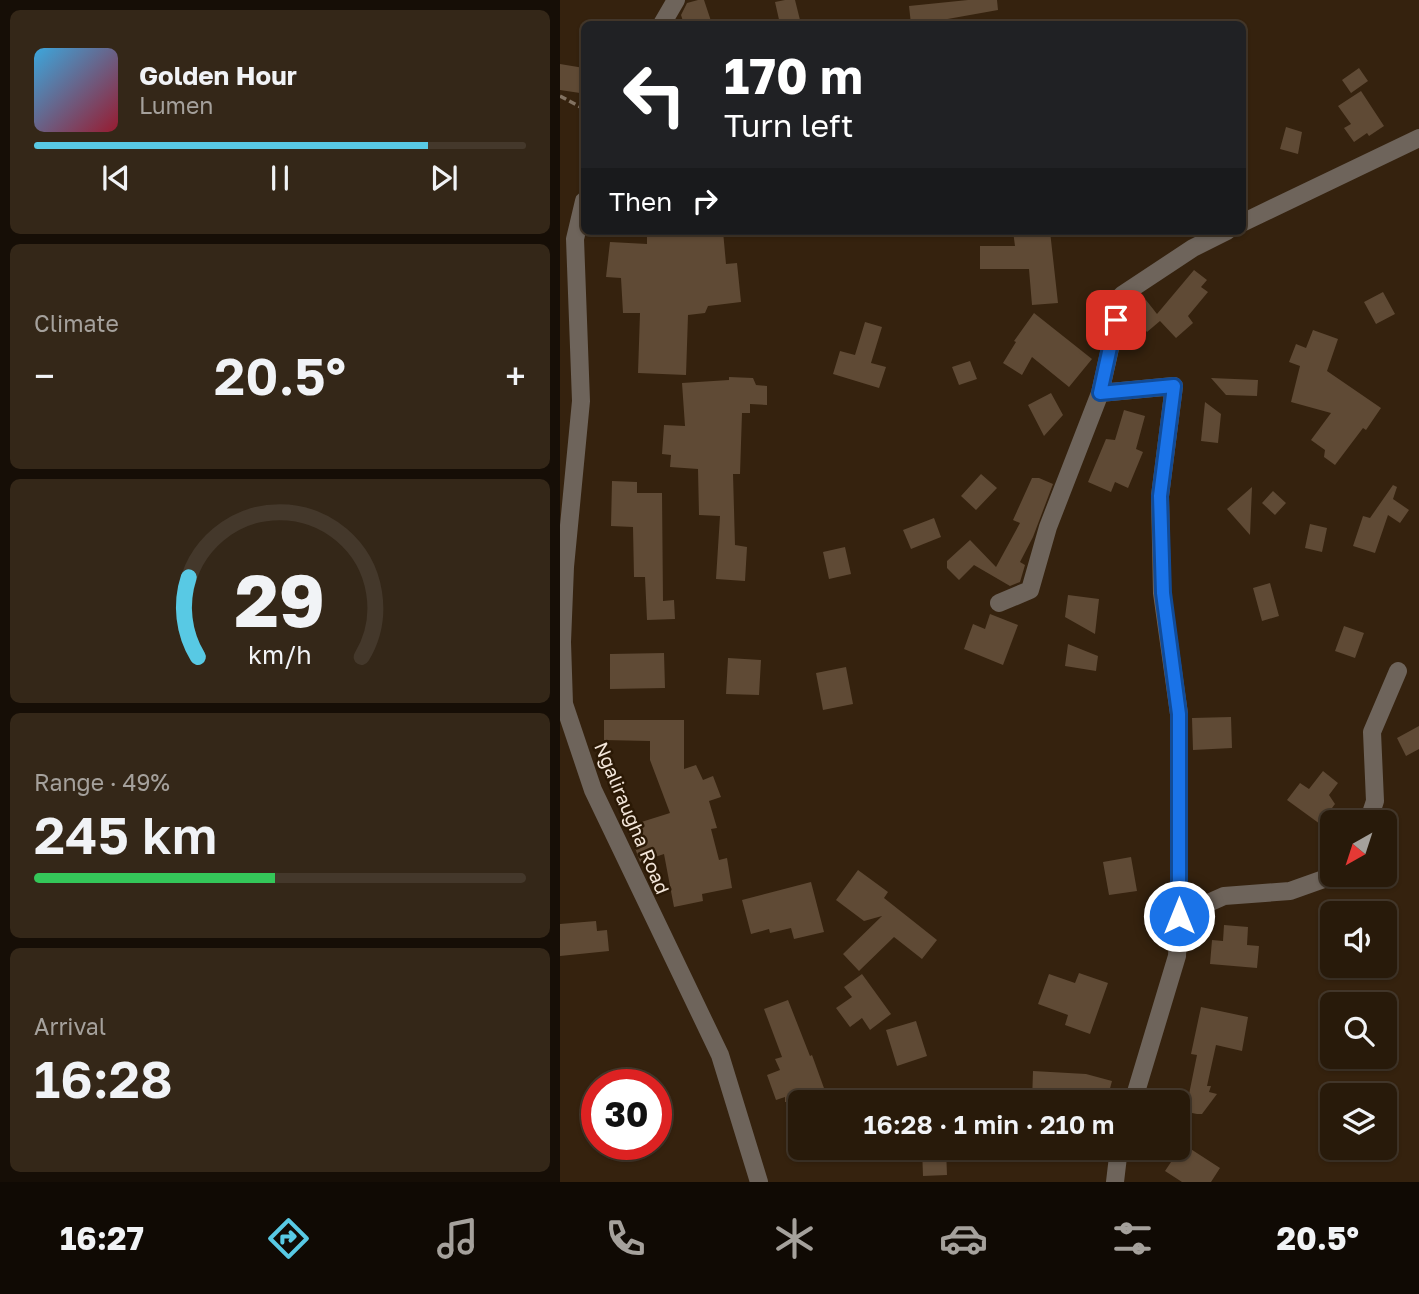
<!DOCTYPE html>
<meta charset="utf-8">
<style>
body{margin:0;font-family:"Golos Text",sans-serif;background:#342718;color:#f1f3f6;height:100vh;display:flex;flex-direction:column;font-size:26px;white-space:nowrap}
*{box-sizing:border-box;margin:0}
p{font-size:23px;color:#a5a19c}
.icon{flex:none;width:38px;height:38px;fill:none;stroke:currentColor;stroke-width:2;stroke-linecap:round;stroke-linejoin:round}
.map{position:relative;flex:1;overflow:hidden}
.details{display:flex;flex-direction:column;gap:10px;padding:10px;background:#160e06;width:560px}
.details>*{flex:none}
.hud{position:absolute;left:21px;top:21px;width:665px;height:214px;border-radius:10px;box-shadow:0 2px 5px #0004,0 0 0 2px #44382b;background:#202124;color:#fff;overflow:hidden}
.needle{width:46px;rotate:219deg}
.buttons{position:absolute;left:760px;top:810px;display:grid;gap:14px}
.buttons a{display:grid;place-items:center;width:77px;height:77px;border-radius:10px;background:#281a0a;box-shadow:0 2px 5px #0004,0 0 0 2px #44382b;font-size:35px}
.speed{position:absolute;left:21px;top:1069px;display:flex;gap:14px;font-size:35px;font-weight:700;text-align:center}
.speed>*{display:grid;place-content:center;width:91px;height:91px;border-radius:50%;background:#281a0a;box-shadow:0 2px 5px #0004,0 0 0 2px #44382b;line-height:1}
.speed .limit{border:10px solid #d22;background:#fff;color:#111}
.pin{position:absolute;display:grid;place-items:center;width:60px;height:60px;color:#fff;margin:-30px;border-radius:14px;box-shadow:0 4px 10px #0006}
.me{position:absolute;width:77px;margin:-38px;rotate:0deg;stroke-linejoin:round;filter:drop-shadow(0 0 5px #0008)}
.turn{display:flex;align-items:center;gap:24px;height:147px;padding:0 28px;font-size:32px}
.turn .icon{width:91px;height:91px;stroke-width:2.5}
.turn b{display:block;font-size:49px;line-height:60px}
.then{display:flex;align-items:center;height:66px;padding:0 28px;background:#0003;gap:14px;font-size:26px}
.big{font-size:52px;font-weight:600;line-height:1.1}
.details .card{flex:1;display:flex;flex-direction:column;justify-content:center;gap:10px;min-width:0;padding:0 24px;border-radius:10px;background:#342718}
.details .dial{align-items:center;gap:0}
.dial svg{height:182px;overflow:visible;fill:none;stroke:#44382b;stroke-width:7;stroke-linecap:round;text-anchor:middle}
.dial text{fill:#f1f3f6;stroke:none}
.song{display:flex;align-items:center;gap:21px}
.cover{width:84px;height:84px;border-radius:10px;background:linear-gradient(135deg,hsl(200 70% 55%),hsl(350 70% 35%))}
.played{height:7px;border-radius:4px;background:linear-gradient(90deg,#58c9e4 80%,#44382b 80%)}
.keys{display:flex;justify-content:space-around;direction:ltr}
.heat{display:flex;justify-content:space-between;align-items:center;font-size:38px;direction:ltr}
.charge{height:10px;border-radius:5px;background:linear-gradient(90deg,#34c759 49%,#44382b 0)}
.trip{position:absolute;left:228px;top:1090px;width:402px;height:70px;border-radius:10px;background:#281a0a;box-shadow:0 2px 5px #0004,0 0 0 2px #44382b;font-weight:600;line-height:70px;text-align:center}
.tab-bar{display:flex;height:112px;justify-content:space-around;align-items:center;background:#100a04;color:#a5a19c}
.tab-bar .icon{width:49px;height:49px}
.tab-bar .active{color:#58c9e4}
.tab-bar b{font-size:32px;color:#f1f3f6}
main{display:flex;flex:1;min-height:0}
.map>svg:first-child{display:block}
.building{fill:#5f4a35}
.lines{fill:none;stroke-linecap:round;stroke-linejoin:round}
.path{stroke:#827261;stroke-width:3.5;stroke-dasharray:7 3.5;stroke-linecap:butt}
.minor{stroke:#6e645b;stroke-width:18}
.route-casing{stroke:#114b97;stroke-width:18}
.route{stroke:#1a73e8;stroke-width:12}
.labels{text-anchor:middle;stroke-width:5;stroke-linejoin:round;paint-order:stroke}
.street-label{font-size:19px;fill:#f3e6da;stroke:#2b1905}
</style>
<main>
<section class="details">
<div class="card">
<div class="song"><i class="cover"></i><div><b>Golden Hour</b><p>Lumen</p></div></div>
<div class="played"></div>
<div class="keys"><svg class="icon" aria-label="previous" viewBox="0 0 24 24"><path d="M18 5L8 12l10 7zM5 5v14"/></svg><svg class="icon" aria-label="pause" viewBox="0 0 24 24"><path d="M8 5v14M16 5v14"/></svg><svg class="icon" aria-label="next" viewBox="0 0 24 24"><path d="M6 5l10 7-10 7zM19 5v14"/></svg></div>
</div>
<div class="card"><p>Climate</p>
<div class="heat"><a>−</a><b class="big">20.5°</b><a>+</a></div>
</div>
<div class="card dial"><svg viewBox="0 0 100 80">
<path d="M14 69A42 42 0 1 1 86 69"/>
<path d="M14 69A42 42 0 0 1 10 34" stroke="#58c9e4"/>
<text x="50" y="56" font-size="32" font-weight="700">29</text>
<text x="50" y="72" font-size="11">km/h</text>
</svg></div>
<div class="card"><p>Range · 49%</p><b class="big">245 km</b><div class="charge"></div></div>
<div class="card"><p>Arrival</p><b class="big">16:28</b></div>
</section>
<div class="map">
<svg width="859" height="1182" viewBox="0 0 859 1182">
<rect width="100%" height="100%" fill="#35220e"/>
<path class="building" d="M138,0H144L152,24H124L121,15L127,3Z
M225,0H235L241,24H220L215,2Z
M408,0H437L438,10L382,20L373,24H351L349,6Z
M0,64L24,68L20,93L0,90Z
M799,68L808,81L791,93L782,80Z
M801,91L824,126L809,136L807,133L794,142L784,128L791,124L778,106Z
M726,127L742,132L738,154L720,149Z
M137,231H163L166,264L177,263L181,302L148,306L145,313L128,315L126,375L78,373L80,313H63L61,278L46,277L50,242L87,244V235L138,236Z
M453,231H490L498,303L472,305L469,269H420V246H455Z
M634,270L647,280L641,287L648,292L628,316L633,323L616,338L600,321L587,332L571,313L586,300L597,314Z
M823,292L835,314L816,324L804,302Z
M474,313L532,359L509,387L472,357L462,375L443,363L456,342L454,341Z
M305,322L322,327L311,363L326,367L319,388L273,374L280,351L295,355Z
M753,330L778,339L767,371L821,408L806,430L803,428L775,465L764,457L765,450L751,440L771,413L731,402L740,366L729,362L736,344L746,348Z
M410,361L417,379L399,385L392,367Z
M169,377L193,378L196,385L207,386V405L190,404V413H182L180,474H173L175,545L187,547L185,581L156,579L160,516L139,515L138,469L110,467L111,455L102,454L104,425L125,426L122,383L169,380Z
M651,378L698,380L697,396L666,395Z
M491,393L503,415L484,436L468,405Z
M645,402L661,414L658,443L641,441Z
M564,410L585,416L576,449L583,452L568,488L555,482L551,492L528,482L546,439L555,440Z
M421,474L437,488L416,510L401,496Z
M472,478H479L493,484L473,537L460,562L465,565L460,582L450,586L414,565L399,580L387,568V561L410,540L436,567L460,523L453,520Z
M52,481L77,482V493H102L103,601L114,600L115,619L87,620L85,577H74L73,527L51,526Z
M833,485L837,487L833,499L849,510L840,523L828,515L815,553L793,546L803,516L810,518Z
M692,487L690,535L667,509Z
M713,491L726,503L715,515L702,503Z
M374,518L381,537L351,549L343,530Z
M750,524L767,528L762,552L745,548Z
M285,547L291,574L269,579L263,552Z
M710,583L719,616L702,621L693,588Z
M508,595L539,599L535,634L505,617Z
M430,614L458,625L443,665L404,649L413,624L425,629Z
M784,626L804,633L795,658L775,651Z
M508,644L538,656L536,671L505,666Z
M104,653L105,688L50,689V654Z
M168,658L201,660L199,695L166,694Z
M286,667L293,704L263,710L256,673Z
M671,717L672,748L633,750L632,718Z
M44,720H124V769L136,765L143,780L153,776L161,797L149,801L157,828L151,829L159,860L167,858L172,888L142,894L143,901L114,907L104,854L80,862L69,831L76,829L75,824L110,813L90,760V741L44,740Z
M859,726V749L846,756L837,738Z
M763,771L778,783L769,795L775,804L760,824L727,800L740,783L749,789Z
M571,857L577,891L549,895L543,862Z
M298,870L328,892L324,898L377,940L362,959L334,937L299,971L283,954L322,916L304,921L276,900Z
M251,882L264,932L234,939L231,928L210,933L209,929L191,934L182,900Z
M36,921L37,931L47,930L49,951L0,956V924Z
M664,925L688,927L687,945L699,946L697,968L650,964L652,940L663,941Z
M519,973L548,983L530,1034L505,1025L508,1015L478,1004L489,974L515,983Z
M302,974L331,1014L310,1030L302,1018L290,1027L276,1008L292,997L284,987Z
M228,1000L250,1056L252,1055L269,1102H225V1097L216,1100L207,1075L220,1070L215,1059L222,1057L204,1009Z
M641,1007L688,1017L682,1051L656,1045L647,1086H651L649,1092L657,1094L642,1114H637L627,1112V1104L637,1055L631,1054Z
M356,1021L367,1056L337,1066L326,1030Z
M473,1071L526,1074L552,1081L548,1096L558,1102H472Z
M623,1144L660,1168L651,1182H622L605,1171Z
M362,1148H386L387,1175L363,1176Z"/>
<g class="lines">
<path class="path" d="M0,96L24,109"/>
<path class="minor" d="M102,24L116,0
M24,201L15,239L21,401L5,567L2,642L4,704L33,790L160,1055L199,1182
M682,223L859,138
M540,393L614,386L600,496L602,593L619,714V916
M439,603L470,590L488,527L540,393L562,295L633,248L667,231
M808,822L815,801L812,732L838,671
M573,1102L617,956L619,916L664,896L730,891L775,875
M555,1182L559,1148"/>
</g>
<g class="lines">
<defs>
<path id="route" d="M556,320L540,393L614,386L600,496L603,593L619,714V916"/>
</defs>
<use href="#route" class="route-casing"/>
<use href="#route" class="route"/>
</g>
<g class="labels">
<g class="street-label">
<text transform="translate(72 818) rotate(67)" y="7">Ngaliraugha Road</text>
</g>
</g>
</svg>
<div class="buttons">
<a><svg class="needle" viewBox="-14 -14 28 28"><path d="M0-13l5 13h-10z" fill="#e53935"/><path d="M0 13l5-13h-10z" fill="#a5a19c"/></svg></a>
<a><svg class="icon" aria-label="sound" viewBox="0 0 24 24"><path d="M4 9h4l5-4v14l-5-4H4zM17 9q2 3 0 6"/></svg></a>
<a><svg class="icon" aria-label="search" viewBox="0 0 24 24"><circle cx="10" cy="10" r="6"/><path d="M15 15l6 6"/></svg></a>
<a><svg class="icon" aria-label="layers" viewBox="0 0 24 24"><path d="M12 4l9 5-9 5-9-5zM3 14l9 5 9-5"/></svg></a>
</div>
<div class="speed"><div class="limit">30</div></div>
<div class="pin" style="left:556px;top:320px;background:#d93025"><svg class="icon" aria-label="arrive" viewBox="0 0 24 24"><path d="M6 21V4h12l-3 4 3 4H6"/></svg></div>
<svg class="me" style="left:619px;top:916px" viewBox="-20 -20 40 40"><circle r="17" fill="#1a73e8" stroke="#fff" stroke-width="3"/><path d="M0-11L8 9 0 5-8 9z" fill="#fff"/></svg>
<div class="trip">16:28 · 1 min · 210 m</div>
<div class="hud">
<div class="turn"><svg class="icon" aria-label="left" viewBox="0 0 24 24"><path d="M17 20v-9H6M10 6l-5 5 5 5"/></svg><div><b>170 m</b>Turn left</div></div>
<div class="then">Then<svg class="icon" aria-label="right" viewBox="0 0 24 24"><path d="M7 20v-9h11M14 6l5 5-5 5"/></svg></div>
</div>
</div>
</main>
<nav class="tab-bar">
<b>16:27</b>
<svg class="icon active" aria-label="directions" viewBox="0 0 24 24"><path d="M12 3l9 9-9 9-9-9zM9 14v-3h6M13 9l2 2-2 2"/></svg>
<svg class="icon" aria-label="music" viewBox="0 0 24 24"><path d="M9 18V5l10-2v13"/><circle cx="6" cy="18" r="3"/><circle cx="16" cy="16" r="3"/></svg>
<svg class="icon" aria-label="phone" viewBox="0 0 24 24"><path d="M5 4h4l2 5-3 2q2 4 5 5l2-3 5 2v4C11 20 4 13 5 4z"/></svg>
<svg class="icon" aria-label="climate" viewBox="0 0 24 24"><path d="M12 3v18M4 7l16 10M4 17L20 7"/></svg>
<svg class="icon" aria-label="car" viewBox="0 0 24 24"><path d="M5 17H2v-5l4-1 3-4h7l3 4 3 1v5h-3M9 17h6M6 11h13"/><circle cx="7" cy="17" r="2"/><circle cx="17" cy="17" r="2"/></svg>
<svg class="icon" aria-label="filters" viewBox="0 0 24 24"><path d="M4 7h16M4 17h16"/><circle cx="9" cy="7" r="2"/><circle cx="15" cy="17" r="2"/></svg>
<b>20.5°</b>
</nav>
